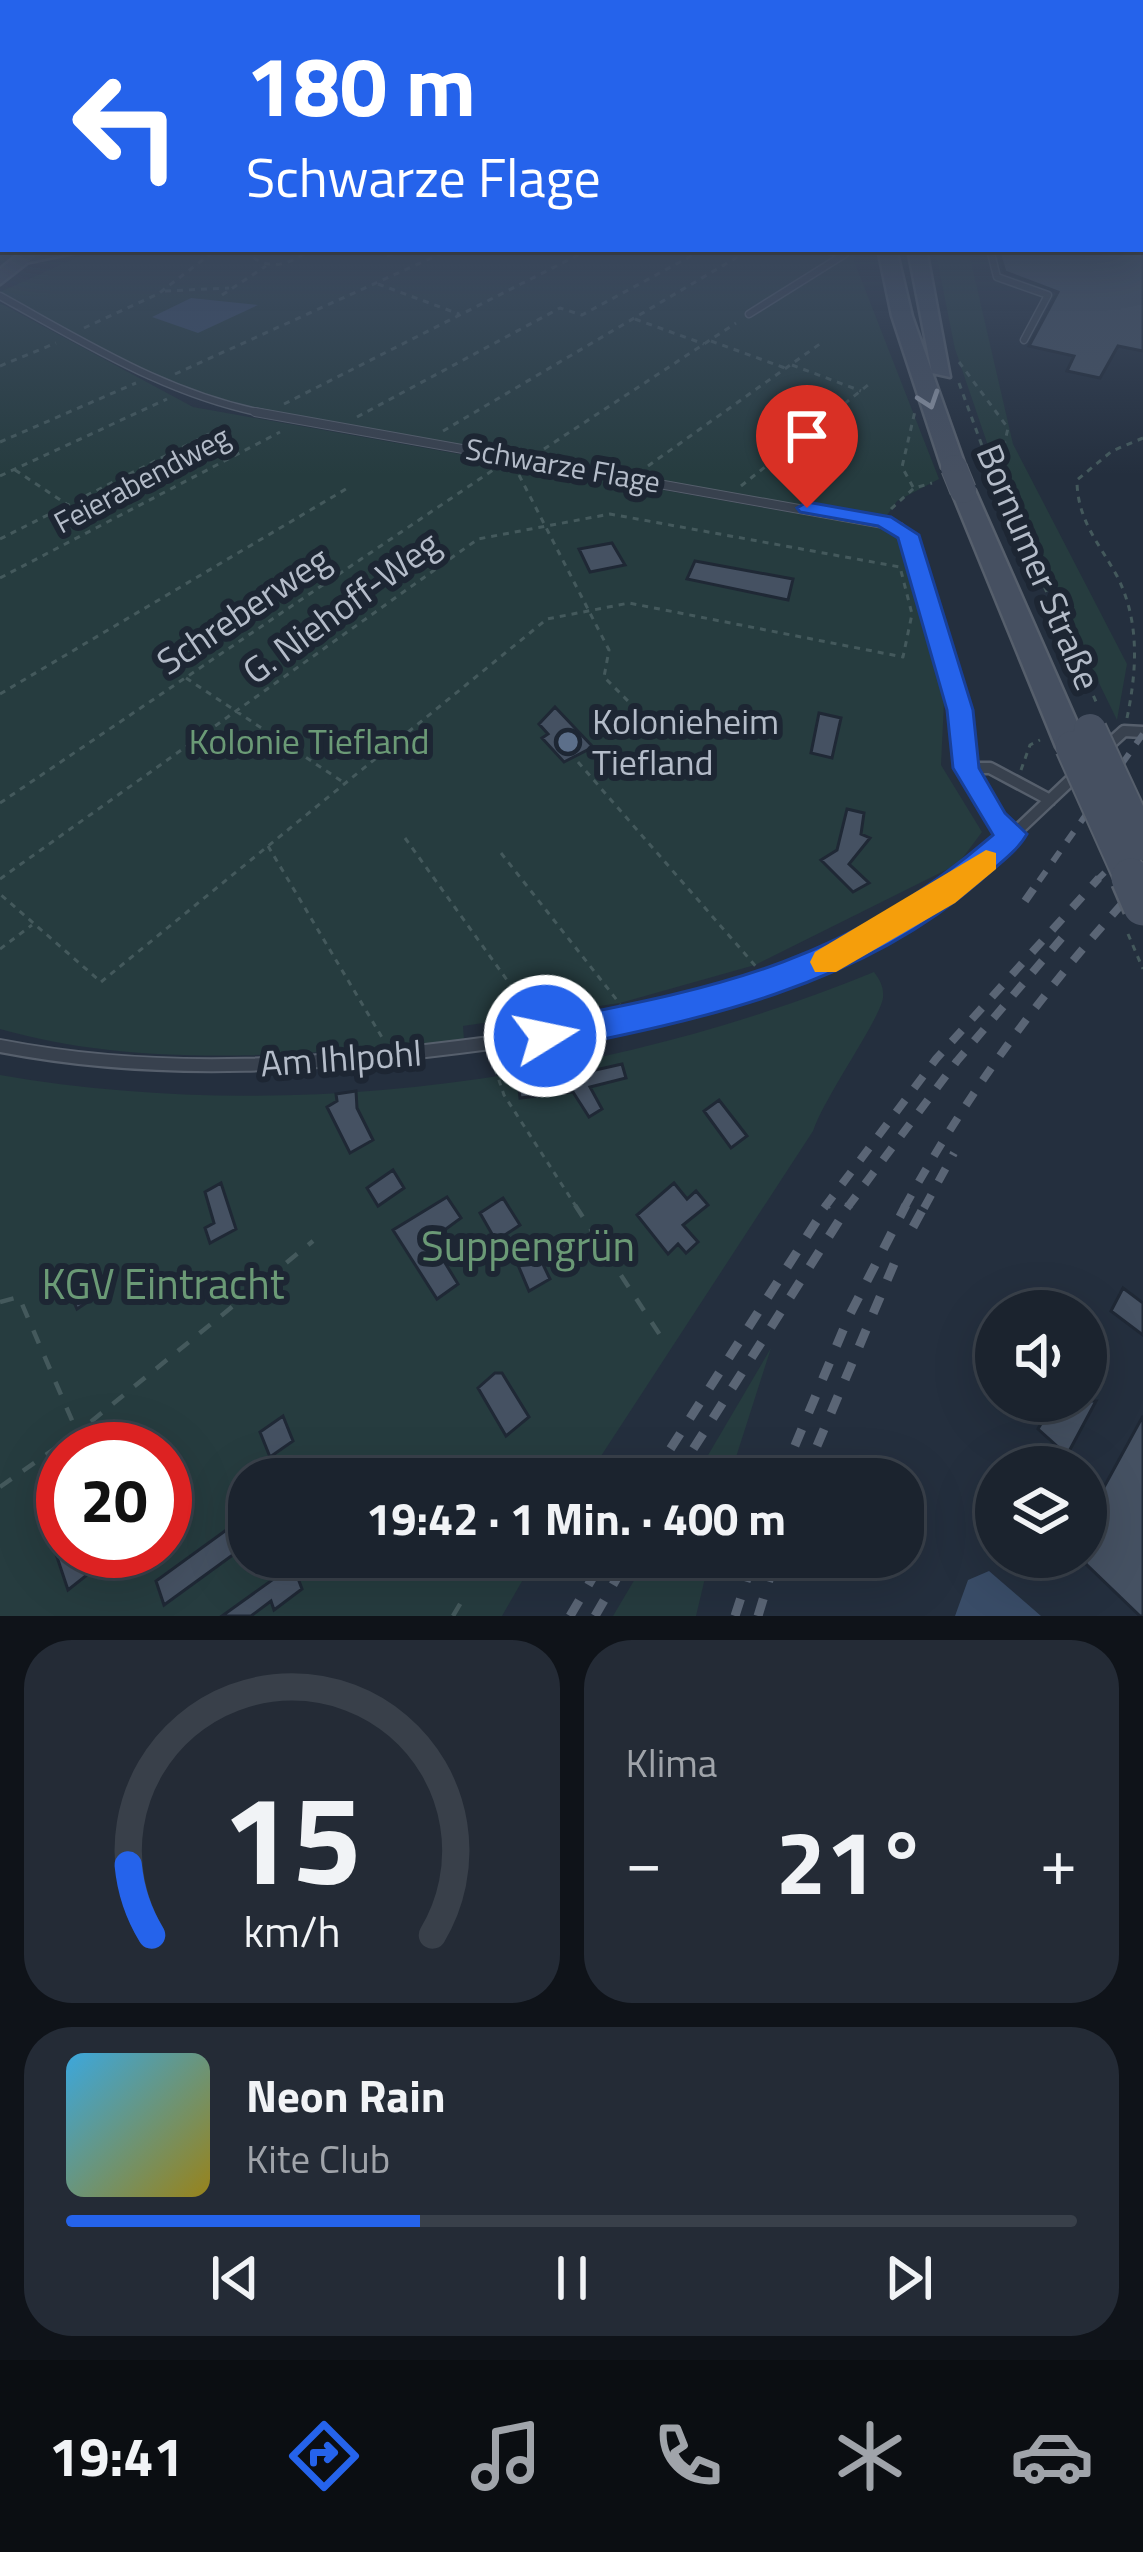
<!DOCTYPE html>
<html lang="de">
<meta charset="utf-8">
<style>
body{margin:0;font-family:"Titillium Web",sans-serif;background:#242b36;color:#f1f3f6;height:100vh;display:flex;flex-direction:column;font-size:45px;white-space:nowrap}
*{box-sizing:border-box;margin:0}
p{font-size:39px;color:#a0a4aa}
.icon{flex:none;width:66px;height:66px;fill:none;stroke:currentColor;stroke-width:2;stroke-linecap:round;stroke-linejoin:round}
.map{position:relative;height:1616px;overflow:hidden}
.details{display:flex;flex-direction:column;gap:24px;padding:24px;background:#0f1319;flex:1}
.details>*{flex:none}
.guide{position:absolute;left:0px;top:0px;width:1143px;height:252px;box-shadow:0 12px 48px #0002,0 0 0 3px #39404a;background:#2563eb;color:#fff;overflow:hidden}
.fabs{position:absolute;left:975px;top:1290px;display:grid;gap:24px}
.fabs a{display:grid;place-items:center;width:132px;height:132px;border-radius:50%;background:#1b232e;box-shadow:0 12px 48px #0002,0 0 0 3px #39404a;font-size:60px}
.speed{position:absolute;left:36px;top:1422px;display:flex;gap:24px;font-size:60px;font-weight:700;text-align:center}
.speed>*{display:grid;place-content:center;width:156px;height:156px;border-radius:50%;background:#1b232e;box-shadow:0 12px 48px #0002,0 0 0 3px #39404a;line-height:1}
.speed .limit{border:18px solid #d22;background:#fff;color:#111}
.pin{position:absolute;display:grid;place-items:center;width:102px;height:102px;color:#fff;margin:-123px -51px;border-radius:50% 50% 50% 0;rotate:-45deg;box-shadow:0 0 12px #0007}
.pin .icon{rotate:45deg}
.me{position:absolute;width:132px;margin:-66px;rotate:80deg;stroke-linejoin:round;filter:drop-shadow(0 0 9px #0008)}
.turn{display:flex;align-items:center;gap:42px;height:252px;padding:0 48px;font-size:54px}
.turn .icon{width:156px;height:156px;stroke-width:2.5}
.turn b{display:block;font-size:84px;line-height:102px}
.big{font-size:90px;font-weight:700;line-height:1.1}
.details .widget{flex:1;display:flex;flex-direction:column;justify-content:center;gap:18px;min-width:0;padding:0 42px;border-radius:48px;background:#242b36}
.details .dial{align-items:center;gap:0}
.dial svg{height:312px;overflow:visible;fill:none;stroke:#39404a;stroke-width:7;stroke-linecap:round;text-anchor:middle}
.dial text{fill:#f1f3f6;stroke:none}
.song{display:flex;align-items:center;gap:36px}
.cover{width:144px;height:144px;border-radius:18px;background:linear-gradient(135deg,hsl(200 70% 55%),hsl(50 70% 35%))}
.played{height:12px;border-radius:6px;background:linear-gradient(90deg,#2563eb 35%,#39404a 35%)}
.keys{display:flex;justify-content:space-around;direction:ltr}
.heat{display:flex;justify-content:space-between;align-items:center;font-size:66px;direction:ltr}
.details .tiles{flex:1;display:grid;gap:24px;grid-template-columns:1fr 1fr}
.widget:last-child{grid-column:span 2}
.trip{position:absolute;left:228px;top:1458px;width:696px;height:120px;border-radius:48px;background:#1b232e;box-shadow:0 12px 48px #0002,0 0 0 3px #39404a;font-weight:700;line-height:120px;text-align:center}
.dock{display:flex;height:192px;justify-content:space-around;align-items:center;background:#0b0e12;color:#a0a4aa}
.dock .icon{width:84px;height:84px}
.dock .on{color:#2563eb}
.dock b{font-size:54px;color:#f1f3f6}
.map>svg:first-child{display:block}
.green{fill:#263c3f;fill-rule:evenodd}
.water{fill:#394c67}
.building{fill:#455162;stroke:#1f2835;stroke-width:3}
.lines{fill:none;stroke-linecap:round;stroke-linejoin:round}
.lane-far3-casing{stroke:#565f6c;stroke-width:9}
.lane-far2-casing{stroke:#565f6c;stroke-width:10}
.lane-far1-casing{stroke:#565f6c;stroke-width:15}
.lane-casing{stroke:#565f6c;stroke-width:16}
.street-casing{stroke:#565f6c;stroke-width:5}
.secondary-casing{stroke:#565f6c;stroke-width:5}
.path-far1{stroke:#44595c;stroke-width:3;stroke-dasharray:6 6;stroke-linecap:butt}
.path{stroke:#44595c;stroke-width:4.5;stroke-dasharray:14 14;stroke-linecap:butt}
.lane-far3{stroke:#38414e;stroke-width:6}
.lane-far2{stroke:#38414e;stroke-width:8}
.lane-far1{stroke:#38414e;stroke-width:10}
.lane{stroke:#38414e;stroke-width:12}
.street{fill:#38414e;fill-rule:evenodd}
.secondary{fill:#465061;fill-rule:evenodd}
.rail-far2{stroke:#5a6575;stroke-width:6;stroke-dasharray:12 12;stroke-linecap:butt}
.rail-far1{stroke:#5a6575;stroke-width:8;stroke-dasharray:15 15;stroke-linecap:butt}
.rail{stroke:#5a6575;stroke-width:9;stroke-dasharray:18 18;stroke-linecap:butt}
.secondary-bridge-far2-casing{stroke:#565f6c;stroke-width:28;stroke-linecap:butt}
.secondary-bridge-far1-casing{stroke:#565f6c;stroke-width:36;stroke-linecap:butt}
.secondary-bridge-casing{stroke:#565f6c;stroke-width:44;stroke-linecap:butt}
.path-bridge{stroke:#44595c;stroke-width:3;stroke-dasharray:6 6;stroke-linecap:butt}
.secondary-bridge-far2{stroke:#465061;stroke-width:26}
.secondary-bridge-far1{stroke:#465061;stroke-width:32}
.secondary-bridge{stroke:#465061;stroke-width:39}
.oneway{stroke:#8e96a5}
.route{fill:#2563eb;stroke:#184099;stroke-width:3}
.slow{fill:#f59e0b}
.service-dot{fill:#5c6f8a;stroke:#1d2633;stroke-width:4.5}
.labels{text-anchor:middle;stroke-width:12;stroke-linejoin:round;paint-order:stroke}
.far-street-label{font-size:30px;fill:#b4bcc9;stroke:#1d2633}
.street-label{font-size:36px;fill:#b4bcc9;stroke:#1d2633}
.poi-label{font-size:36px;fill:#b4bcc9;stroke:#1d2633;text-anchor:start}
.park-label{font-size:36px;fill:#6b9a76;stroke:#1d2633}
.near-park-label{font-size:42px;fill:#6b9a76;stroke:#1d2633}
</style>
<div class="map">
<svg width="1143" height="1616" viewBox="0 0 1143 1616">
<rect width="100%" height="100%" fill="#242f3e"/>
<path class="green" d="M96,249H856L854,261L939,479L897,501L883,521L211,404L157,382L0,292Z
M935,249H968L1013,444L1127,664L1117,720L999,478L955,349Z
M0,303L193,407L895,531L944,702L941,765L982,832L958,864L755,965L620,1003L463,1026L464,1040C314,1054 147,1071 0,1029Z
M874,972C880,980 884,987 883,998C879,1021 825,1096 813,1131L586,1479H249V1557H536L502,1616H0V1075C288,1125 606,1082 874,972ZM63,1449H165V1551H63Z
M771,1348L729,1479H694Z
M648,1557H710L696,1616H613Z"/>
<path class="water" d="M191,298L258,305L198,333L152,317Z
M989,1571L1041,1616H955L968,1580Z"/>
<path class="building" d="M998,249H1143V351L1118,346L1100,378L1067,371L1074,356L1029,346L1058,292L1005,272Z
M612,543L625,565L590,572L579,549Z
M695,561L793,579L788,600L687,579Z
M555,707L593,747L564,762L542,738L548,734L539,724Z
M819,713L841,718L832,758L811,753Z
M847,809L864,813L861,834L870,838L849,864L869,883L853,892L821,860L837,850Z
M572,1055L582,1073L622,1064L626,1078L590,1087L602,1109L589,1117L573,1092L520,1098L517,1074L551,1069L550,1064Z
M356,1091L357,1108L373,1140L350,1153L327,1107L337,1101L336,1094Z
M719,1100L747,1136L731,1148L704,1111Z
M393,1170L404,1188L378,1206L367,1188Z
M221,1183L236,1229L210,1243L205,1228L214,1223L205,1192Z
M674,1183L687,1199L696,1191L708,1205L683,1225L698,1242L686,1253L678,1244L668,1254L637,1215Z
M447,1197L461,1218L431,1240L458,1284L437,1299L393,1230Z
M503,1198L520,1225L496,1241L480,1213Z
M538,1254L550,1279L529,1291L518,1265Z
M99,1270L107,1289L77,1309L69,1291Z
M1123,1288L1143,1303V1335L1111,1311Z
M495,1373H502L529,1417L506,1436L478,1388Z
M1054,1401H1096L1067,1455L1038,1429Z
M283,1416L293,1441L270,1457L260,1432Z
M1143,1416V1616H1140L1086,1564V1520Z
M245,1489L249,1554L245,1546L164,1605L156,1581L236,1523L227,1502Z
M55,1551H86L92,1571L68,1590Z
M293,1565L302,1589L274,1610L271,1601L251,1616H222Z"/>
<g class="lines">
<defs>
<path id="lane-far3" d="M990,249L997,277L1048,295L1024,340
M0,296C89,345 171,397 272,415
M749,314L845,254L819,249"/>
<path id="lane-far2" d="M255,412L900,527L908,535L934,622"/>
<path id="lane-far1" d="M933,619C942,648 953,679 960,709C970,759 966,800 1013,834
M1103,750L1124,731L1143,732
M966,768H990L1050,800
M964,881L1076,775"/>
<path id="lane" d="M0,1046C165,1078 325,1065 490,1043C658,1021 833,991 967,878"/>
<path id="street" d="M68,249H93L25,263L19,260Z"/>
<path id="secondary" d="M25,249H45L0,284V269Z
M878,249H896L912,316L966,468L962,473L942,468L892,316Z
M908,249H926L950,377L932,373Z
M963,483L975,490L1088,747L1083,755H1061L1056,747L951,490Z"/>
</defs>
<use href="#lane-far3" class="lane-far3-casing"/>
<use href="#lane-far2" class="lane-far2-casing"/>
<use href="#lane-far1" class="lane-far1-casing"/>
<use href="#lane" class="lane-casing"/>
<use href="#street" class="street-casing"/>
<use href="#secondary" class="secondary-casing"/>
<path class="path-far1" d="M245,249C264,273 289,266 311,249
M387,256L404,249
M378,284L459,314
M165,291L229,288
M222,295L266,266
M635,319L704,344
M84,328L158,294L217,249
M711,341L785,368
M959,362L1008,428L1003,450L979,462
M792,365L861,391
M0,366L56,343
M175,374L451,249
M959,383L985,454
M284,404L590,249
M357,417L560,308L582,315L704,249
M443,431L751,249
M0,442L136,383
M544,449L736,323
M648,466L824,341
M15,470L68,505
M519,475L609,650L604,677L642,715
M0,476L167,399
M995,477L1098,706
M741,486L868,385
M913,487L902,467L915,411
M891,509L914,488L932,483
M0,539L211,433
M0,578L280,432
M186,678L343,782
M0,694L351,486
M1127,718C1137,670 1140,621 1117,576C1099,543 1077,520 1077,480L1112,451L1143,438
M578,762L759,970
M1021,770L1030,745L1040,740
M0,803L496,468
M405,838L535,1019
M268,846L383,1039
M501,853L620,1004
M0,879L478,539L610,514L900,567L912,614L903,657L629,603L547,619L101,982L0,894
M0,949L32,925
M491,1057L504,1095L577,1208"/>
<path class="path" d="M575,1205L660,1335
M0,1302L19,1297L77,1432
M0,1487L77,1433L313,1241
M453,1616L466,1594"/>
<use href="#lane-far3" class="lane-far3"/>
<use href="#lane-far2" class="lane-far2"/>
<use href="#lane-far1" class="lane-far1"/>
<use href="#lane" class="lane"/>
<use href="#street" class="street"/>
<use href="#secondary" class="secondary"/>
<path class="rail-far2" d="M1039,881L1143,734
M1096,881L1143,835"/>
<path class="rail-far1" d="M1025,901L1041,878
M824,1208L936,1059L1099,878
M847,1208L957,1061L1066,933
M904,1208C970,1088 1050,981 1143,881
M924,1208L954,1153"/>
<path class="rail" d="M913,1227L925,1205
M651,1479L827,1205
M674,1479L849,1205
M781,1479L849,1316L906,1205
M803,1479L894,1264
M570,1616L605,1557
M595,1616L629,1557
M735,1616L754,1557
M758,1616L776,1557"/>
<defs>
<path id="secondary-bridge-far2" d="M954,468L963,490"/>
<path id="secondary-bridge-far1" d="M1090,730L1143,844
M1072,747L1132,881"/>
<path id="secondary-bridge" d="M1131,878L1143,906"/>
</defs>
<use href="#secondary-bridge-far2" class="secondary-bridge-far2-casing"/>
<use href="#secondary-bridge-far1" class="secondary-bridge-far1-casing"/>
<use href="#secondary-bridge" class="secondary-bridge-casing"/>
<path class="path-bridge" d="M985,454L995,477
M1128,934L1143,969"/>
<use href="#secondary-bridge-far2" class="secondary-bridge-far2"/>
<use href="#secondary-bridge-far1" class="secondary-bridge-far1"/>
<use href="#secondary-bridge" class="secondary-bridge"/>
</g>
<defs><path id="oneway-chevron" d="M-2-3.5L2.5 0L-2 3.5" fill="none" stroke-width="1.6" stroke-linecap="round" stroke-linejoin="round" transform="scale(3)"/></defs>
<use class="oneway" href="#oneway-chevron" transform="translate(929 400) rotate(71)"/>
<linearGradient id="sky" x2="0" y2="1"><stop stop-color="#141a22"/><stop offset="0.52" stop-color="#3f4d63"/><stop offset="1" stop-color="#3f4d63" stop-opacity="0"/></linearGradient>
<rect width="1143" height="475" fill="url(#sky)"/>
<path class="route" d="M807,502L891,517L919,535L973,710L979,768L1005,813L1027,834C1017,852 996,866 981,880C859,987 700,1020 545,1051L534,1046L529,1036L534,1025L545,1021C729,986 847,960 993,835L953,768L947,710L898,538L878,526L800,512L797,508Z"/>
<path class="slow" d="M986,850L996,853V869L955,903L836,972H815L810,962L815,952Z"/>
<circle class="service-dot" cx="568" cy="742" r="12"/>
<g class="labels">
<g class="far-street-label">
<text transform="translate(563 466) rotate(10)" y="10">Schwarze Flage</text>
<text transform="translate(142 480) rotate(-28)" y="10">Feierabendweg</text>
</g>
<g class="street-label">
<text transform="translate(1039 567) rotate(67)" y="13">Bornumer Straße</text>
<text transform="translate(341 607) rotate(-36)" y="13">G. Niehoff-Weg</text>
<text transform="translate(243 610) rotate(-34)" y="13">Schreberweg</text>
<text transform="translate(341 1058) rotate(-4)" y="13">Am Ihlpohl</text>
</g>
<g class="poi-label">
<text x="592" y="734">Kolonieheim<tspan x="592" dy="41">Tiefland</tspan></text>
</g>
<g class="park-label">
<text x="309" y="754">Kolonie Tiefland</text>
</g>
<g class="near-park-label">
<text x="528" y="1261">Suppengrün</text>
<text x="163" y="1299">KGV Eintracht</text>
</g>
</g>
</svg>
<div class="fabs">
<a><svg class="icon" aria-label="sound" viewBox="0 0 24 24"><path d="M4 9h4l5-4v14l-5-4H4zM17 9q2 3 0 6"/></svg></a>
<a><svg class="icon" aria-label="layers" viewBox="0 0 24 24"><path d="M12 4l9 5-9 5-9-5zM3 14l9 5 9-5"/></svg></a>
</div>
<div class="speed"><div class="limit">20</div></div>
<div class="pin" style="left:807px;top:508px;background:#d93025"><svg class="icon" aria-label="arrive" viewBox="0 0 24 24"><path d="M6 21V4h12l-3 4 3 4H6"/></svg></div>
<svg class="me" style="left:545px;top:1036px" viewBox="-20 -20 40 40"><circle r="17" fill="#2563eb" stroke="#fff" stroke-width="3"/><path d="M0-11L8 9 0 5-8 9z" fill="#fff"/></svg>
<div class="trip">19:42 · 1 Min. · 400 m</div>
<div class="guide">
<div class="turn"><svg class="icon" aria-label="left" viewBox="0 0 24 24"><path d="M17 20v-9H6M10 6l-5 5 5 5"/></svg><div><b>180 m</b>Schwarze Flage</div></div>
</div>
</div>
<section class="details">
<div class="tiles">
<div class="widget dial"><svg viewBox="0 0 100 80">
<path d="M14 69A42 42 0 1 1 86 69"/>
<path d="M14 69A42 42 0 0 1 8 51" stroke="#2563eb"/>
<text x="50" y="56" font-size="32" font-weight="700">15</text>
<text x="50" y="72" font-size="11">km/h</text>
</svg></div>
<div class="widget"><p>Klima</p>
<div class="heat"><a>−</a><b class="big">21°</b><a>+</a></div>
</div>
<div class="widget">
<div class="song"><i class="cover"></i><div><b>Neon Rain</b><p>Kite Club</p></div></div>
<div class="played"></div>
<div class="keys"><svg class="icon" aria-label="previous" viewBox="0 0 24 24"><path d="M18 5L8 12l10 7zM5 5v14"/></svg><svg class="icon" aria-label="pause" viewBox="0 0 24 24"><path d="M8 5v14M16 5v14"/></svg><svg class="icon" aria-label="next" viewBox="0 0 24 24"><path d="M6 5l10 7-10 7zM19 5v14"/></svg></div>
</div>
</div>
</section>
<nav class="dock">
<b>19:41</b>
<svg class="icon on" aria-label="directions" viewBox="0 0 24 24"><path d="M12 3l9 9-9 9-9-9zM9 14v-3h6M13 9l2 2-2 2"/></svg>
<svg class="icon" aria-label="music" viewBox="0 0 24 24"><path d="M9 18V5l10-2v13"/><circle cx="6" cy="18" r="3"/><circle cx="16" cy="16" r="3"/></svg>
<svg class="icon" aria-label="phone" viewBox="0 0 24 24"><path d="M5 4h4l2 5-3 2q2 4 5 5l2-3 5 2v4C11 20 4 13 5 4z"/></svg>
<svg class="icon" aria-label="climate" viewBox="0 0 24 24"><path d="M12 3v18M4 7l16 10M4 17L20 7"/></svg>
<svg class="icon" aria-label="car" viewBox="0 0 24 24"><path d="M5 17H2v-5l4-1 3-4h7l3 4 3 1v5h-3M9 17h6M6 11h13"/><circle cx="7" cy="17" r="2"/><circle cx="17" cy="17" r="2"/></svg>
</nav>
